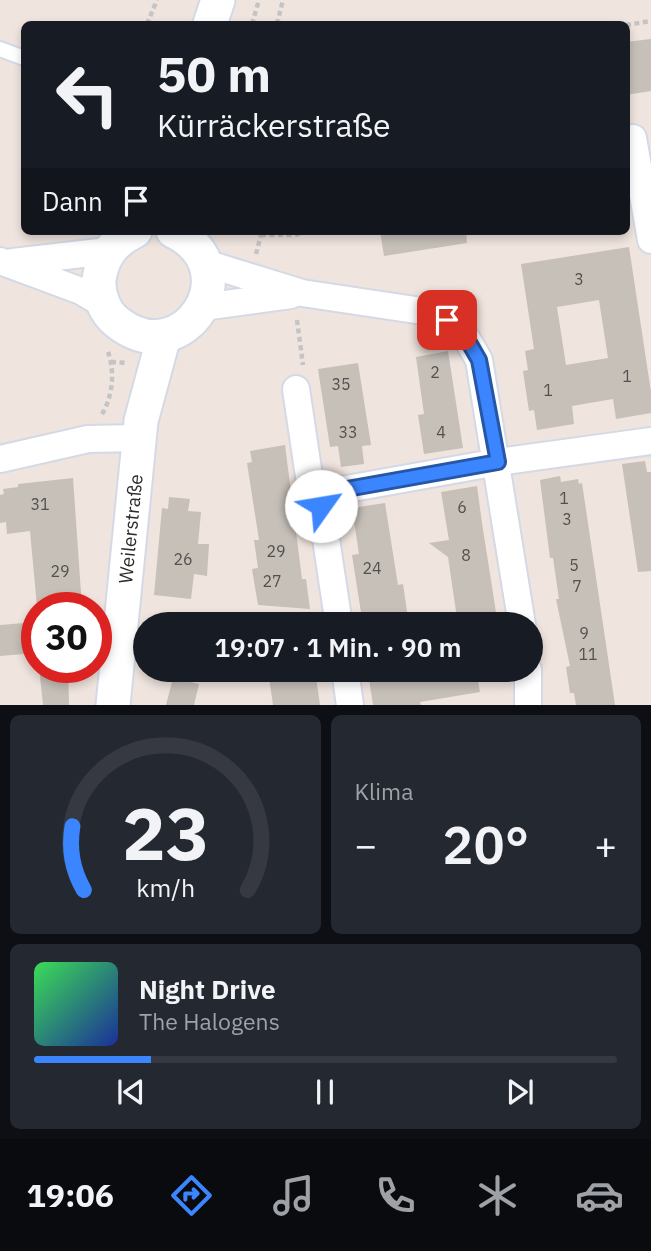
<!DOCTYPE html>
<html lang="de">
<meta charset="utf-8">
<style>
body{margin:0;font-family:"IBM Plex Sans",sans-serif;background:#242831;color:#f1f3f6;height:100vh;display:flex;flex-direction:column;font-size:26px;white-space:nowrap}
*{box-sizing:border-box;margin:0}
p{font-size:23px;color:#9ea1a6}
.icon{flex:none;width:38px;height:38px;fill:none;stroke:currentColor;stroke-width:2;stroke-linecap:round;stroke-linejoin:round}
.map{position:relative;height:705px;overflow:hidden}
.sheet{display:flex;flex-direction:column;gap:10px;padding:10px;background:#0d0f14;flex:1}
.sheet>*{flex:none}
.guide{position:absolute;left:21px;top:21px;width:609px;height:214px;border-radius:10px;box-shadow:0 4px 10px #0003;background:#171b24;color:#f1f3f6;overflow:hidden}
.speed{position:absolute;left:21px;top:592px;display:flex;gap:14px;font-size:35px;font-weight:700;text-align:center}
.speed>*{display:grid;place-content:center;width:91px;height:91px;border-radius:50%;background:#171b24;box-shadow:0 4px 10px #0003;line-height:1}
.speed .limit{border:10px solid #d22;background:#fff;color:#111}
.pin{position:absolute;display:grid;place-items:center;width:60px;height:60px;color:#fff;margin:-30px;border-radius:14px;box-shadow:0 4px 10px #0006}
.me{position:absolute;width:77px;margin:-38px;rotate:58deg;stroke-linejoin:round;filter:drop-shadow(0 0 5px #0008)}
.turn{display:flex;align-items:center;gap:24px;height:147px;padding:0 21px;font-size:32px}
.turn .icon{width:91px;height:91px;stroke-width:2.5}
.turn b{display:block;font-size:49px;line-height:60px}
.then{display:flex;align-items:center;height:66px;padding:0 21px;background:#0003;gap:14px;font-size:26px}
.big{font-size:52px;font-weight:600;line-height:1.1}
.sheet .card{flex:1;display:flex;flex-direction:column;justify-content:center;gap:10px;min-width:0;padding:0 24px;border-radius:10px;background:#242831}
.sheet .dial{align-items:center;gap:0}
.dial svg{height:182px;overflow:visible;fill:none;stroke:#363941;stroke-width:7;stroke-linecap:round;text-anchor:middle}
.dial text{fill:#f1f3f6;stroke:none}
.song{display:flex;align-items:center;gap:21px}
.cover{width:84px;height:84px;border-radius:10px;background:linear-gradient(135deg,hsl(130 70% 55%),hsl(230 70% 35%))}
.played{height:7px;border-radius:4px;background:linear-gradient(90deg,#3b85ff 20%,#363941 20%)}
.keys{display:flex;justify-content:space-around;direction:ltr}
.heat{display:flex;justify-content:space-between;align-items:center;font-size:38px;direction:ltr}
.sheet .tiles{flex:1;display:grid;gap:10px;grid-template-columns:1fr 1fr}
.card:last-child{grid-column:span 2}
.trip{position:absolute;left:133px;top:612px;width:410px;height:70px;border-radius:35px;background:#171b24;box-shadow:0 4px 10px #0003;font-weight:600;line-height:70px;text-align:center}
.menu{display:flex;height:112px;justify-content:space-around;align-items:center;background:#090b0e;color:#9ea1a6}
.menu .icon{width:49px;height:49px}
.menu .on{color:#3b85ff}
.menu b{font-size:32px;color:#f1f3f6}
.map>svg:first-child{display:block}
.building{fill:#c6c0b9;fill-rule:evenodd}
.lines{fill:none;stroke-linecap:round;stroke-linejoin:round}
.service-casing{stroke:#d3dae6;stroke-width:18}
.minor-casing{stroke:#d3dae6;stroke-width:30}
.tertiary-casing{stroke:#d3dae6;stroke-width:37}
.path{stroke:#c4c4c4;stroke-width:4.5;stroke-dasharray:5 3.5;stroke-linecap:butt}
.service{stroke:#fff;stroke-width:14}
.minor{stroke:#fff;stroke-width:26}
.tertiary{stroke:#fff;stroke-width:33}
.route-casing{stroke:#2656a6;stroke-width:18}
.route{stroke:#3b85ff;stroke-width:12}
.labels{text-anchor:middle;stroke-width:6;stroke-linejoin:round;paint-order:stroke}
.number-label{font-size:16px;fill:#52514f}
.street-label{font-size:19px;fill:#2c2c2c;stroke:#fff}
</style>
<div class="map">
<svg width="651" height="705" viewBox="0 0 651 705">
<rect width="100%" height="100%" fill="#efe4de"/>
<path class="building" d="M651,39V91L626,95V42Z
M380,231H466L467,243L384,256Z
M629,247L651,392V413L616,419L613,399L572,406L574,424L537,430L534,410L529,411L523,371L528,370L525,351L534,349L521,264ZM599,300L608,358L566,365L557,307Z
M448,351L463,448L424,454L418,415L424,414L416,357Z
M358,363L371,445L362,446L364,464L341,467L338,446L330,447L318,369Z
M285,445L302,579H306L310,609L258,605L252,569L258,568L254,540H259L247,463L252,462L250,451Z
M645,461L647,472H651V571L638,572L622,464Z
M560,476L561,482L578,479L579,484L582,483L615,705H576L574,693H570L566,667L570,666L556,599H559L553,558H550L540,480Z
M73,478L82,607H37L30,531L7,534L6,522L0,523V495L4,494L3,489L18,487V484Z
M477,486L482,523L498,625H458L448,557L429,543L449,540L441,492Z
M169,497L190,499L188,511L201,512L198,544H209L207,576L194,574L191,599L154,595L162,508L168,509Z
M385,503L398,585L403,584L409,625H363L352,555L359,554L352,508Z
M37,622V653L0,656V625Z
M39,667H68L69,705H43Z
M268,670H315L320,705H273Z
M379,670H476L480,692L420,702L421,705H373L368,672Z
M173,678L199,684L194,705H166Z"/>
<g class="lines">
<defs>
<path id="service" d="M0,49L24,58"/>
<path id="minor" d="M633,138L651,240
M0,261L81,291L103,304
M13,262L108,251
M205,263L302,293L422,311L447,320L464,334L479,360L522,625
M203,307L291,295
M296,389L309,476L327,497
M0,459L88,439L139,438
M339,625L321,506L330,492L498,462L651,441
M345,670L350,705
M528,705V670"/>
<g id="tertiary">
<path d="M210,24L218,0"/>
<path d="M135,231C114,241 102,256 99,280C98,295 105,313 117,322C183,375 252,269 173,231"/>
<path id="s1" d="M113,705L141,421L164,336"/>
</g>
</defs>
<use href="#service" class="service-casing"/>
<use href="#minor" class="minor-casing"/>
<use href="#tertiary" class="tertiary-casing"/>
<path class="path" d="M147,24L157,0
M252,24L259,0
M277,24L283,0
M626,25L651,21
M251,231L261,235L256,254
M261,235H295L307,231
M297,320L303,365
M111,362L127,363
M102,414C113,396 115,371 108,352"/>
<use href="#service" class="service"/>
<use href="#minor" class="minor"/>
<use href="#tertiary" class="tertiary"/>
</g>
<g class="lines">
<defs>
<path id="route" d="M321,506L330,492L498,462L479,360L464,334L447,320"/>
</defs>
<use href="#route" class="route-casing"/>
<use href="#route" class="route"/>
</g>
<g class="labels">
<g class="number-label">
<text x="579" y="285">3</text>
<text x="435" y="378">2</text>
<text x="627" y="382">1</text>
<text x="341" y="390">35</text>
<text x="548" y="396">1</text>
<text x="348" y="438">33</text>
<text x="441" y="438">4</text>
<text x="564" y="504">1</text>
<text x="40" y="510">31</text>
<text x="462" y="513">6</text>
<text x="567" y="525">3</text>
<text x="276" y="557">29</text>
<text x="466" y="561">8</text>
<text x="183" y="565">26</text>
<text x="574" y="571">5</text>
<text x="372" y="574">24</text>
<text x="60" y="577">29</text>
<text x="272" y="587">27</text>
<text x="577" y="592">7</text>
<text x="584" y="639">9</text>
<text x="588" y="660">11</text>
</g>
<g class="street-label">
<text dy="7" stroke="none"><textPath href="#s1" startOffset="177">Weilerstraße</textPath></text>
</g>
</g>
</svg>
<div class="speed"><div class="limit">30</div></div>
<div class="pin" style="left:447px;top:320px;background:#d93025"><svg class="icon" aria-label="arrive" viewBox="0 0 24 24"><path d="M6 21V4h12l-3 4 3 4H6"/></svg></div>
<svg class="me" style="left:321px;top:506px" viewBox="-20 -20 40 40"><circle r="19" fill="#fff"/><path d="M0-13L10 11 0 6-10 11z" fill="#3b85ff"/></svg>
<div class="trip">19:07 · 1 Min. · 90 m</div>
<div class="guide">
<div class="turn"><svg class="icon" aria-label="left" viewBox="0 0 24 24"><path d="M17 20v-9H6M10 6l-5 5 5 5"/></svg><div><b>50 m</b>Kürräckerstraße</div></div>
<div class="then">Dann<svg class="icon" aria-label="arrive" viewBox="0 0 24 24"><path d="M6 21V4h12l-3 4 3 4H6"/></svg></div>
</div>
</div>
<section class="sheet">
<div class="tiles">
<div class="card dial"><svg viewBox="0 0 100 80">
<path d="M14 69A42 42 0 1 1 86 69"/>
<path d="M14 69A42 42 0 0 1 9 41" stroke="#3b85ff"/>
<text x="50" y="56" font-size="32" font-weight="700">23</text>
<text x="50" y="72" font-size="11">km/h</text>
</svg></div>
<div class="card"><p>Klima</p>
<div class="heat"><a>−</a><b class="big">20°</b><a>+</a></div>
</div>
<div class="card">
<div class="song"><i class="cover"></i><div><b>Night Drive</b><p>The Halogens</p></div></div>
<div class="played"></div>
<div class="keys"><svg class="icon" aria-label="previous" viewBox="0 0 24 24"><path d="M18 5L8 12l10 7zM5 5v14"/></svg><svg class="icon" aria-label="pause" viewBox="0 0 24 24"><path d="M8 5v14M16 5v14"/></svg><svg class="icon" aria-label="next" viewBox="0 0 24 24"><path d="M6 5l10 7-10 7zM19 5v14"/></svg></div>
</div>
</div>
</section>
<nav class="menu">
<b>19:06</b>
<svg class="icon on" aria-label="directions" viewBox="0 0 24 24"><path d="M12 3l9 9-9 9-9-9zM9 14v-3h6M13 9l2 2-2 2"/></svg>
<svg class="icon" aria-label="music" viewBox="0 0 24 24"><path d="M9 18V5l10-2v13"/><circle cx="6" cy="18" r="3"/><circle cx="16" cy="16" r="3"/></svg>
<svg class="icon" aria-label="phone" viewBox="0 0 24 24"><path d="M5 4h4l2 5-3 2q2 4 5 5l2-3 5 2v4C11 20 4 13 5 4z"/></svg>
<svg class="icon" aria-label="climate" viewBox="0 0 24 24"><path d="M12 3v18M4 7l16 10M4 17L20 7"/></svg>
<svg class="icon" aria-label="car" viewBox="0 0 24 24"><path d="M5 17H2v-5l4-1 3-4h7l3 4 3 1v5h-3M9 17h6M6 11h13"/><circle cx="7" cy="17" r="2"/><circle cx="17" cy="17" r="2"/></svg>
</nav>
